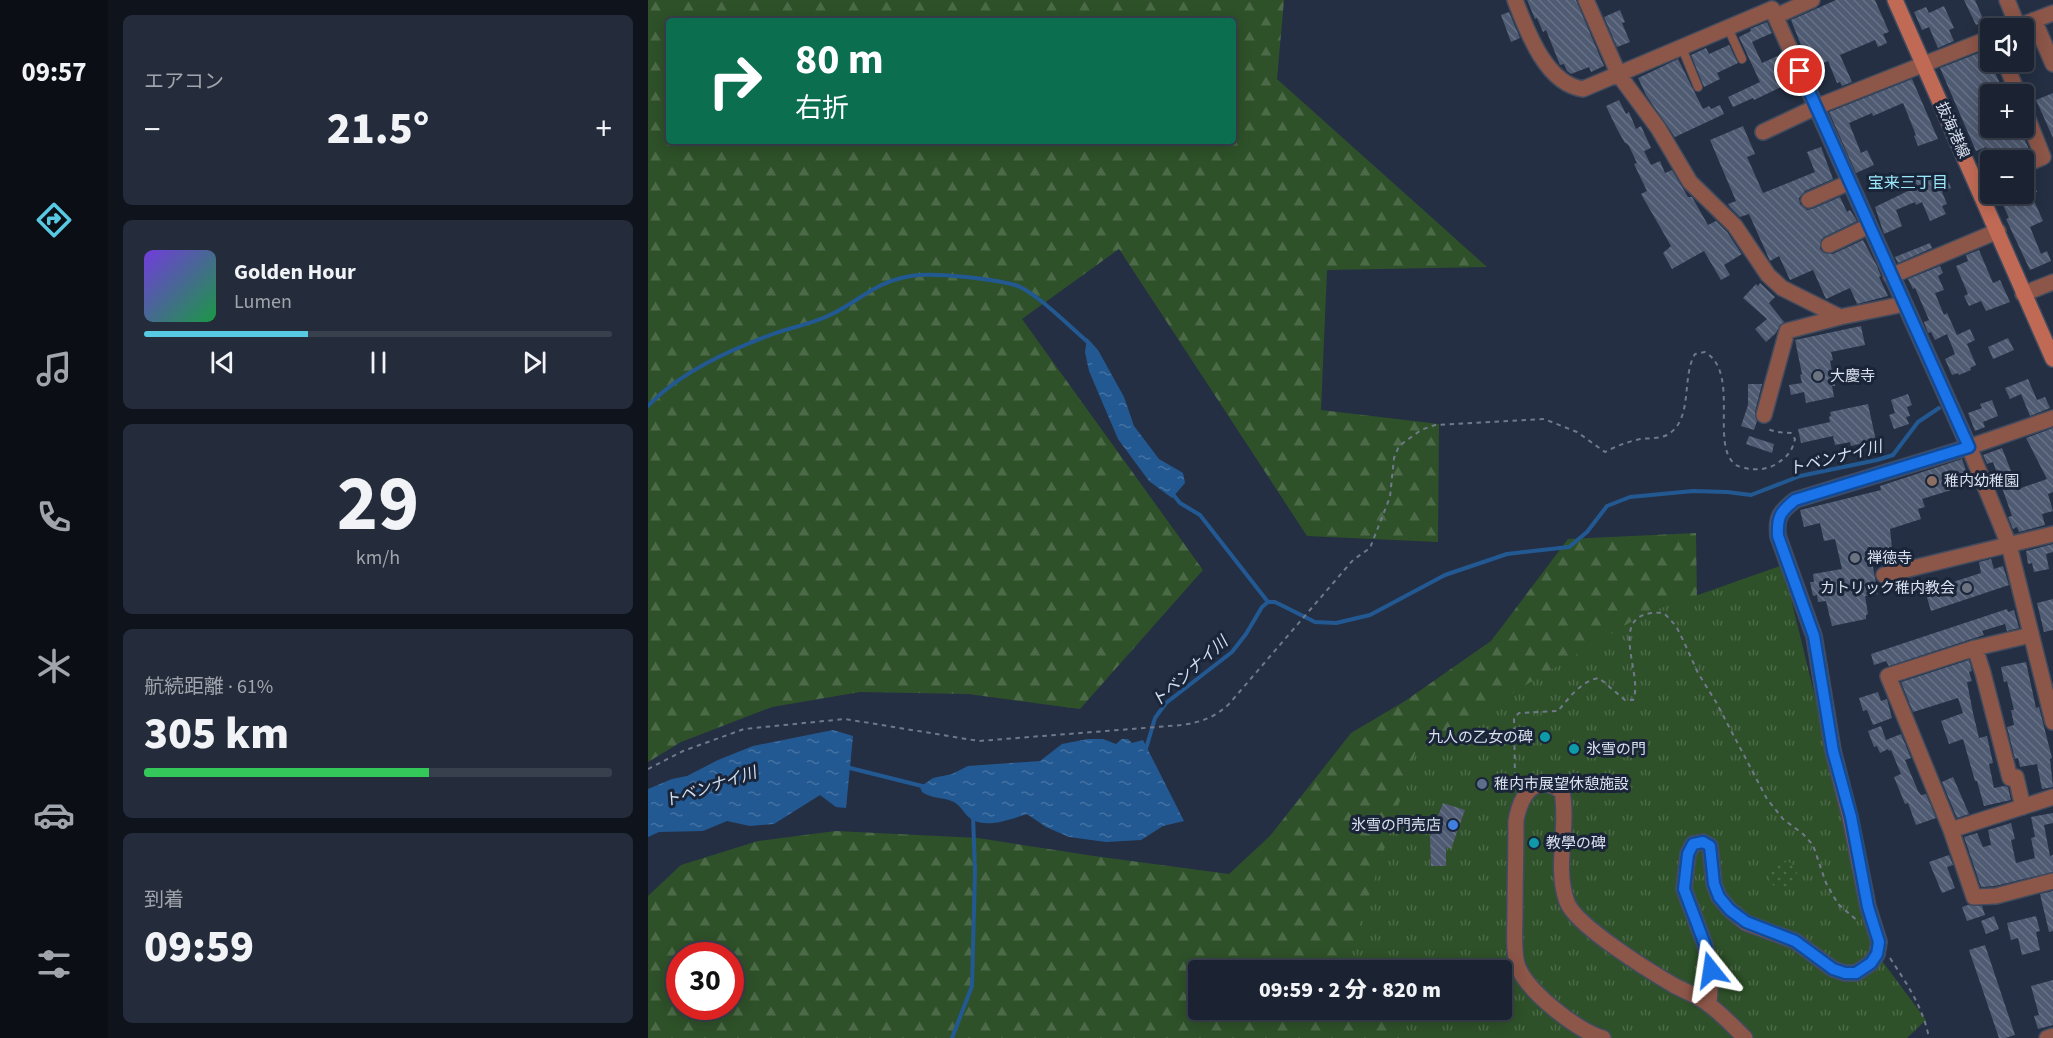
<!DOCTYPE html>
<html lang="ja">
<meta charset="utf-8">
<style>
body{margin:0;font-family:"Source Sans 3","Noto Sans JP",sans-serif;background:#242b3a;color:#f1f3f6;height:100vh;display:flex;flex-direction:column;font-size:22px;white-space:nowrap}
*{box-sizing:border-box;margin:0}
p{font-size:20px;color:#a0a4ac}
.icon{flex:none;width:33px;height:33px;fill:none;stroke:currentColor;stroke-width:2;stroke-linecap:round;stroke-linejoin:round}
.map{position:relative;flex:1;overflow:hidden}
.details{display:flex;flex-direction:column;gap:15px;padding:15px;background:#0f131c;width:540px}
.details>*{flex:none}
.top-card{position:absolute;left:18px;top:18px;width:570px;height:126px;border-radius:6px;box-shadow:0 3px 15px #0003,0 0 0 2px #39404d;background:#0b6e4f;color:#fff;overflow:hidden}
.fabs{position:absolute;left:1332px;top:18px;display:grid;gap:12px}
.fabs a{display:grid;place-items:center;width:54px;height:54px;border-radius:6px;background:#1b2332;box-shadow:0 3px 15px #0003,0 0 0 2px #39404d;font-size:30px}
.speed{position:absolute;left:18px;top:942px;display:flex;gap:12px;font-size:30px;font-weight:700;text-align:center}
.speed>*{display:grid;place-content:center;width:78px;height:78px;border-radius:50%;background:#1b2332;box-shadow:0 3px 15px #0003,0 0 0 2px #39404d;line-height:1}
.speed .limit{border:9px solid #d22;background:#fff;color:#111}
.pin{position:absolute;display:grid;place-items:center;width:51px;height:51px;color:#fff;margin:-26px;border:3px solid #fff;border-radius:50%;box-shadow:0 2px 6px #0007}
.me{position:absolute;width:66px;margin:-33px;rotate:345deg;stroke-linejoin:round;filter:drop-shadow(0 0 4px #0008)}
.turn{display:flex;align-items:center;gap:21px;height:126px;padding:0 30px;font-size:27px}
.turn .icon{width:78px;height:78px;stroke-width:2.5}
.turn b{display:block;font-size:42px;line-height:51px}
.big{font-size:45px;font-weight:800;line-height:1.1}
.details .card{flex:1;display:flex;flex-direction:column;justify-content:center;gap:9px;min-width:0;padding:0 21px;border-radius:9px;background:#242b3a}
.details .dial{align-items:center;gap:0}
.dial b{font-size:78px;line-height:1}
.song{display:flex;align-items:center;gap:18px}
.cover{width:72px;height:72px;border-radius:9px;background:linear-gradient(135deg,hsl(260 70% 55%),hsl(140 70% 35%))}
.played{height:6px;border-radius:3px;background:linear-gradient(90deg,#57c9e2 35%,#39404d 35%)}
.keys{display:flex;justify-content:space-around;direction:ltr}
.heat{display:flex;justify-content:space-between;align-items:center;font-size:33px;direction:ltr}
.charge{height:9px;border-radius:4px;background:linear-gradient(90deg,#34c759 61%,#39404d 0)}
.trip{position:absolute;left:540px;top:960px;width:324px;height:60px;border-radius:6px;background:#1b2332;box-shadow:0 3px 15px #0003,0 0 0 2px #39404d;font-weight:800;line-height:60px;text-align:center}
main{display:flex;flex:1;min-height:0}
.tab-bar{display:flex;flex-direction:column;width:108px;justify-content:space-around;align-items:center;background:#0b0e14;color:#a0a4ac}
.tab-bar .icon{width:42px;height:42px}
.tab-bar .active{color:#57c9e2}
.tab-bar b{font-size:27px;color:#f1f3f6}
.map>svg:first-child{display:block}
.forest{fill:url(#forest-firs);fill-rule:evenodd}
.park{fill:url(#park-tufts)}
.garden{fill:url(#garden-dots)}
.water{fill:url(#water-ripples)}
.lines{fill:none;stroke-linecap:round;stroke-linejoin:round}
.stream{stroke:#235993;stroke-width:4}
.building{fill:url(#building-back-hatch)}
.service-casing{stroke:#414b5f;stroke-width:10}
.minor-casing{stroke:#414b5f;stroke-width:18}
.tertiary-casing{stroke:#414b5f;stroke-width:18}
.secondary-casing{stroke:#414b5f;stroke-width:18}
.path{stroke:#70798b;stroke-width:2;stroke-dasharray:4.5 4.5;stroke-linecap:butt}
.service{stroke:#8c5648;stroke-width:8}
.minor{stroke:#8c5648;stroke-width:15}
.tertiary{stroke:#8c5648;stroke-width:15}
.secondary{stroke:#c06a55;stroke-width:15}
.route-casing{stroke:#114b97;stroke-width:15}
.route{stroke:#1a73e8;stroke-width:10}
.worship-dot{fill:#6b7280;stroke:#1a2539;stroke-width:2}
.education-dot{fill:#8d6e63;stroke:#1a2539;stroke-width:2}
.culture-dot{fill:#0f9aa8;stroke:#1a2539;stroke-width:2}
.service-dot{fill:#5c6f8a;stroke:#1a2539;stroke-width:2}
.shop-dot{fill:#3f7fe0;stroke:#1a2539;stroke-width:2}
.labels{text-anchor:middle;stroke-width:6;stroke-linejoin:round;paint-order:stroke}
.street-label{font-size:15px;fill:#dae1ef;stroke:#1a2539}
.poi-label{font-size:15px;fill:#dae1ef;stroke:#1a2539;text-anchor:start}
.neighbourhood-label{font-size:16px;fill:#9ae8fa;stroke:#1a2539}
.water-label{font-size:16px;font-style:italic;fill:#d3e1f2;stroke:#1a2539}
</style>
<main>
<nav class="tab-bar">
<b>09:57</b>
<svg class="icon active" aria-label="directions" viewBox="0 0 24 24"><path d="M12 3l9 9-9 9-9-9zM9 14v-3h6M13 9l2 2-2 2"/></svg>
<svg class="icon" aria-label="music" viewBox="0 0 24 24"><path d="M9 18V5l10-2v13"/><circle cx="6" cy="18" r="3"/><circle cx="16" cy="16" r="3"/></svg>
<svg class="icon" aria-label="phone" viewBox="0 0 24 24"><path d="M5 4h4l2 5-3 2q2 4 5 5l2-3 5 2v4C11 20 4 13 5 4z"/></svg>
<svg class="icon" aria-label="climate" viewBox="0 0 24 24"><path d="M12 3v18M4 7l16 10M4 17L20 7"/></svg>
<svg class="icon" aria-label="car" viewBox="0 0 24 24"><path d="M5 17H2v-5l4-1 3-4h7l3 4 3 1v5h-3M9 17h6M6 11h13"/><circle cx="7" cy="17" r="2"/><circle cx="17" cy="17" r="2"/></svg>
<svg class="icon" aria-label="filters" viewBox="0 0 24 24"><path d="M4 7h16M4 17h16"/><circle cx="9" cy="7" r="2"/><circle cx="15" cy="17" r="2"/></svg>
</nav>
<section class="details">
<div class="card"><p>エアコン</p>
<div class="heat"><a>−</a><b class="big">21.5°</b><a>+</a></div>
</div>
<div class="card">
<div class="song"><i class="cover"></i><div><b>Golden Hour</b><p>Lumen</p></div></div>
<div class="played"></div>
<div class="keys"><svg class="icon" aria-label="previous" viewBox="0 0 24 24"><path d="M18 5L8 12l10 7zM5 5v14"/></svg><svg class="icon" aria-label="pause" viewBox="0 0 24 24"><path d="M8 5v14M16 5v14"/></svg><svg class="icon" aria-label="next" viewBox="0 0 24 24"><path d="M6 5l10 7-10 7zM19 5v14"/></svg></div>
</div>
<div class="card dial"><b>29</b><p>km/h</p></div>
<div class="card"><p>航続距離 · 61%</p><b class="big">305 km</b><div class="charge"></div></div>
<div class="card"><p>到着</p><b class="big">09:59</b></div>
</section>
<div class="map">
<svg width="1405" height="1038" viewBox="0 0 1405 1038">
<defs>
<pattern id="forest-firs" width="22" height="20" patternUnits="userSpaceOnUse" patternTransform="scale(1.5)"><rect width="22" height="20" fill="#2e5129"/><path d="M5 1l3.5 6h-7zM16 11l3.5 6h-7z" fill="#4c6a48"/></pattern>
<pattern id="park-tufts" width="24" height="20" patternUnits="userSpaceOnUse" patternTransform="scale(1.5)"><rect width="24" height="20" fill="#2e5129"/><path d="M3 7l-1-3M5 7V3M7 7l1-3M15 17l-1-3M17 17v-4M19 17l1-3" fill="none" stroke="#4c6a48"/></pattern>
<pattern id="garden-dots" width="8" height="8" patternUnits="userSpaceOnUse" patternTransform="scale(1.5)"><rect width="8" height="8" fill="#2e5129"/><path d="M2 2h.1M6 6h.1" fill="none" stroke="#4c6a48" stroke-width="1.8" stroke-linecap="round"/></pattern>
<pattern id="water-ripples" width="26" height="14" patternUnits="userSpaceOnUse" patternTransform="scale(1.5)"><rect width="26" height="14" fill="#235993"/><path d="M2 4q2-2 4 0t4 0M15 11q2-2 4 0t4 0" fill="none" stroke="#4271a2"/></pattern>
<pattern id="building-back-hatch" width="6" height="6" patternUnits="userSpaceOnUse" patternTransform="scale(1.5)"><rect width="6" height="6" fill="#4f5b72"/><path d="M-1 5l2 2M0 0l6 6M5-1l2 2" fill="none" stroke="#687286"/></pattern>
</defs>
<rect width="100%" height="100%" fill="#242f43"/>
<path class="forest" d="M0,0H636L629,79L839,267L679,270L673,410L791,424L790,542L659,536L471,249L374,319L555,570L432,709L320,694L212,692L124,707L33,742L0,762ZM21,21H585V141H21Z
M1048,533L1049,600L738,970H550V1010H794L833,1038H0V896L33,865L110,841L188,831L330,838L446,856L581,874L622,836L703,733L757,701L843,641L920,539ZM32,956H82V1006H32Z"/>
<path class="park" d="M1135,565L1229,954L1278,1020L1259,1038H752L727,1010H854V970H697L768,751L996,614Z"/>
<path class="garden" d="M1121 875a14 14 0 1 1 28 0a14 14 0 1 1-28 0Z"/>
<path class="water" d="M439,338L450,350L476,397L486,426L511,459L535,473L537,483L524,498L501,481L470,439L441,371L437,352Z
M185,730L205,736L198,808L188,807L172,795L126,824L102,826L79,821L55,831L11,832L0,837V789L24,779L39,776L70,760L105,746Z
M440,739H455L468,744L474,739H480L484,743L495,740L536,821L515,826L493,840L458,842L421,837L398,827L379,814C363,819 339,829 323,819C317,815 313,806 306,802C296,797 284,799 274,792L272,787L285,778L304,774L320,766L392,761L414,744Z"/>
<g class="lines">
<path class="stream" d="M0,406C32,372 82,350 125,334C144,327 164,324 182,315C212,301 226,282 263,276C285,272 345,279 367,285C386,290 425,330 442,344
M523,492L532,503L552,515L620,602
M497,752L507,718L518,703L584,652L598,634L614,607L620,602H627L667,622L688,623L722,615L797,575L859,554L921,547L939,532L959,506L982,497L1045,491L1079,492L1103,495L1152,476L1229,460L1245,455L1270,422L1291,408
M198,767L278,787
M304,1038L324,986L327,872L325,815"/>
</g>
<path class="building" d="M879,0H928L956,66L943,72L941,67L923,74L919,71L916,64L912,65L898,30L895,32L889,18L887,19Z
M1188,0H1227L1241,32L1235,34L1239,43L1230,47L1227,40L1192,55L1204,82L1194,86L1192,82L1189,83L1180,61L1162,68L1143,20Z
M1316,0H1327L1336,21L1328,25Z
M1296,6L1306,28L1301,30L1306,41L1290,48L1281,27L1274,30L1266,12L1278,7L1281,13Z
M972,10L977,22L974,23L982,42L969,47L956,17Z
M861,12L872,38L863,42L853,15Z
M1119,22L1124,33L1104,42L1114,63L1134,54L1143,75L1137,78L1138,82L1132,84L1133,87L1106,100L1105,98L1085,107L1080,97L1112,82L1091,37L1103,31L1102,29Z
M1081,45L1090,63L1069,73L1072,79L1056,87L1043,55L1058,48L1061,54Z
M1341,49L1342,62L1357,94H1342V128H1372L1382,152L1369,158L1368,155L1357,160H1345L1338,147L1328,151L1292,68Z
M1030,59L1055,109L1061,106L1063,109L1072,105L1076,114L1027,137L998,95L990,78Z
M1264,79L1290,139L1270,146L1266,136L1268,135L1255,103L1225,116L1224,113L1201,123L1213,153L1219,150L1226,165L1208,173L1181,112Z
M1405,93V138L1388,100Z
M971,100L978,114L981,112L988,129L993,126L1003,148L996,151L1003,165L1012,161L1017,173L1024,170L1040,197H1044L1060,225L1068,221L1079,232L1093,253L1094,254L1076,265L1082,275L1073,280L1056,251L1024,269L1015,253L1023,246L993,194L999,191L986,164L989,163L981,146L978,143H977L969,129L958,106Z
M1095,126L1107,154L1099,157L1115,193L1167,172L1159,152L1173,147L1185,179L1157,191L1151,198L1152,204L1159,210L1164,209L1192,197L1199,212L1202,210L1209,221L1176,237L1173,240L1172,249L1176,253L1185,254L1215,240L1229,266L1233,276L1231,277L1240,296L1209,304L1202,288L1178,299L1165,270L1142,280L1131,256L1122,261L1101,214L1092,217L1082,207L1080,204L1088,201L1062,140Z
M1296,172L1303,188L1294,192L1299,204L1294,206L1298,214L1282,221L1274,202L1268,205L1267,202L1248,210L1254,226L1236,234L1227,207L1262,190L1258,181L1271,175L1274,182Z
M1381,174L1389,192L1383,194L1395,221L1382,227L1393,254L1399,251L1403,261L1382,270L1358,219L1361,218L1350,194H1376V175Z
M1282,243L1284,248L1250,263L1247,257Z
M1331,250L1345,283L1352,280L1362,302L1338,311L1333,301L1321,306L1316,296L1320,294L1308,266L1320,261L1318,255Z
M1292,266L1295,273L1290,276L1296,290L1287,293L1296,315L1299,313L1309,335L1322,329L1327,340L1319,344L1328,365L1322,368L1323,370L1311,375L1310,373L1304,375L1297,359L1307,354L1299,334L1287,340L1283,332L1280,333L1276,322L1281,320L1267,288L1265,289L1260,279Z
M1112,283L1127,297L1121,303L1136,322L1132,325L1128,333L1118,342L1107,329L1119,319L1095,298L1108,284L1110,286Z
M1213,326L1217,345L1183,352L1185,360L1182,361L1187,386H1184L1186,397L1158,403L1156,392L1143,395L1141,385L1154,383L1152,375L1154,374L1147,340Z
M1360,338L1366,350L1345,359L1340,347Z
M1380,379L1389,400L1397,397L1402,408L1382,416L1373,394L1362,399L1357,388Z
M1100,384H1114L1107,412L1109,421L1106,430L1093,426L1100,405Z
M1260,394L1264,405L1259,407L1262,416L1258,417L1261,424L1246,429L1241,415L1247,413L1243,400Z
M1344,400L1350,416L1335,422L1337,427L1327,431L1320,413L1334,408L1332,404Z
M1220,404L1228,441L1212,446L1211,444L1203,446L1202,442L1187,445L1185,436L1153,443L1150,429L1182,422L1181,417L1183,416L1182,412Z
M1405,428V492L1400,494L1405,511L1394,514L1397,525L1371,532L1369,527L1365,529L1363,524L1360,517L1364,516L1345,462L1339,464L1335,455L1354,448L1370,489L1399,479L1378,438Z
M1101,436L1126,444L1124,453L1098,444Z
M1314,459L1321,479L1314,481L1316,486L1274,499L1277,507L1270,509L1273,519L1242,529L1244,548L1232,550L1234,560L1224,562L1230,594L1217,596L1220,614L1218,615V619L1184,626L1178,601L1170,602L1169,595L1165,596L1162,582H1166L1165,574L1194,569L1187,539L1176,541L1172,523L1156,527L1152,510L1233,490L1232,486Z
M1405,544V552L1398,554L1401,569L1386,572L1384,563L1380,564L1378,551Z
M1343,559L1346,569L1355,566L1361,585L1283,611L1277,591L1333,573L1331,562Z
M1405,599V630L1396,632L1389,603Z
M1359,609L1360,612L1366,610L1371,628L1359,631L1357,624L1334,631L1336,635L1241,666L1238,661L1226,665L1223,654Z
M1321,660L1324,671L1321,672L1324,681L1319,682L1325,713L1331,738L1339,736L1345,763L1341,764L1346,788L1356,786L1360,787L1363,800L1336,806L1329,781H1327L1315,739L1301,744L1293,721L1315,713L1310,698L1265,712L1253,682Z
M1378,662L1388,708L1391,707L1404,758L1402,759L1405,787L1394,789L1389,764L1372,767L1370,758L1367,759L1359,727L1366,725L1363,710H1366L1359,681L1356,682L1353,667Z
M1230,692L1233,701L1239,699L1244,718L1225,725L1219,710L1215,711L1211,698Z
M1233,726L1238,740L1253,734L1263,758L1257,760L1270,791L1273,795L1278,794L1288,818L1268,825L1260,803L1257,804L1246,777L1253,774L1243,750L1241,751L1240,749L1232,753L1229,746L1226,747L1220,731Z
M1305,777L1321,814L1309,818L1294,782Z
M795,803L817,810L803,849L798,847V866H783L782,837Z
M1405,813V823L1396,825L1402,856L1405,855V872L1347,886L1333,887L1316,837L1329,833L1335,847L1343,845L1340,830L1363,823L1367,839L1363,840L1368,863L1387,858L1383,838L1387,837L1383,817Z
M1301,855L1305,865L1299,867L1307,888L1294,893L1281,862Z
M1405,891V931L1401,932L1392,894Z
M1320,905L1334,906L1337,915L1319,921L1314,907Z
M1346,916L1351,929L1338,934L1333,921Z
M1388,916L1392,931L1388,932L1392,950L1374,955L1370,938L1363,940L1359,923Z
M1337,945L1367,1035L1357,1038H1351L1321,950Z
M1405,980V1025L1390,1029L1386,1016L1391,1015L1383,986Z"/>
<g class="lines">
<defs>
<path id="service" d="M1080,28L1094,59
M1034,48L1050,87"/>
<path id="minor" d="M867,0C879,31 898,84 935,89L1124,9
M938,0L971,75L1010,128L1042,182L1087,226L1120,275L1134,288L1192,317
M1359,0L1370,27
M1128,16L1164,0
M1386,20L1405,64
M1366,28L1405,13
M1357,62L1370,94
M1376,109L1395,157L1376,165
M1115,132L1168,107L1342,38
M1329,184L1342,179
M1161,200L1202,182
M1181,245L1221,226
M1243,276L1350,231
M1375,294L1405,282
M1116,415L1139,331L1192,317L1256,304
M1236,575L1405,534
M1383,635L1327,648L1240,676L1303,830L1326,897L1348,896L1405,881
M1327,648L1335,673L1362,778L1368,777L1375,807
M1303,830L1405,797
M1061,1005L1063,971L1057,945L1036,889L1040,854L1045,844L1055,842L1062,846L1066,884L1071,897L1082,910L1098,923L1147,941L1185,969L1197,973H1208L1223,963L1229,954L1231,942L1220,907L1202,817L1185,751L1166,636L1130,536C1128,517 1132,512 1147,500L1321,447L1405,418
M955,1038C929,1031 877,990 869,964C865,949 867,929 867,914C867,883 868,852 868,821C872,797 887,770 914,792C921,828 906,867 919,902C928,926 1003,972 1027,986C1037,991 1047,995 1056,1001C1071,1011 1084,1025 1097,1038
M1399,1038L1405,1036"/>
<path id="tertiary" d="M1124,9L1321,447L1361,545L1405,722"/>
<path id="secondary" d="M1247,0L1405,359"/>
</defs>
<use href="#service" class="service-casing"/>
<use href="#minor" class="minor-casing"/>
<use href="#tertiary" class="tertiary-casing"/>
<use href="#secondary" class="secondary-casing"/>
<path class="path" d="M0,769L35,751L96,729L197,719L331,741L534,725C553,722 566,718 581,704L705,560L722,548L742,497L746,458L751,446L773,430L787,425L896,419L929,432L957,452C968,446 979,442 992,439C1001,438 1011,439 1019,435C1046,420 1033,377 1047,354L1057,352C1093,373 1061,446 1088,465C1091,467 1098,468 1101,469C1110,470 1121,469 1128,464C1139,457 1144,452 1147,439L1143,433L1129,432L1119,429
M867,777L866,718L871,713L910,711C920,699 934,680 951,678L977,700H985C997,675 954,608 1016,613L1028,626L1036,642L1050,673L1068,702L1119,799L1135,819L1155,834L1165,845L1178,883L1190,904L1211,922
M1242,958C1259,984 1275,1007 1281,1038"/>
<use href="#service" class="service"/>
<use href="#minor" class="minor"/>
<use href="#tertiary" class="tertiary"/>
<use href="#secondary" class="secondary"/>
</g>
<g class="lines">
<defs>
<path id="route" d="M1063,970L1057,945L1036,889L1040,854L1045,844L1055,842L1062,846L1066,884L1071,897L1082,910L1098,922L1147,941L1185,969L1197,973H1208L1223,963L1229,954L1231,942L1220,907L1203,817L1185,751L1166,636L1130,536C1129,517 1132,512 1147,500L1321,447L1152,71"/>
</defs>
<use href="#route" class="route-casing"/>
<use href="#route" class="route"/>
</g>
<g class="worship-dot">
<circle cx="1170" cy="376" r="6"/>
<circle cx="1207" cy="558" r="6"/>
<circle cx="1319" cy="588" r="6"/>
</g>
<circle class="education-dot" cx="1284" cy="481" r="6"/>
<g class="culture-dot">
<circle cx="897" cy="737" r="6"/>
<circle cx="926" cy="749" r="6"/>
<circle cx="886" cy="843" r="6"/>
</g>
<circle class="service-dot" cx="834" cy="784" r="6"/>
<circle class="shop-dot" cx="805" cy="825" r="6"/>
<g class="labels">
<g class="street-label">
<text transform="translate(1305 130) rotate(66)" y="5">抜海港線</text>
</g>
<g class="poi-label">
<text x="1182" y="381">大慶寺</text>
<text x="1296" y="486">稚内幼稚園</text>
<text x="1219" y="563">禅徳寺</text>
<text x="1307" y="593" text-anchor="end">カトリック稚内教会</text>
<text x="885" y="742" text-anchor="end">九人の乙女の碑</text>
<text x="938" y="754">氷雪の門</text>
<text x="846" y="789">稚内市展望休憩施設</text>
<text x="793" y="830" text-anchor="end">氷雪の門売店</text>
<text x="898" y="848">教學の碑</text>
</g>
<g class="neighbourhood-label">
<text x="1260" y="188">宝来三丁目</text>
</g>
<g class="water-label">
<text transform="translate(1187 457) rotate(-14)" y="6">トベンナイ川</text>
<text transform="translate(541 671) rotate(-42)" y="6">トベンナイ川</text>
<text transform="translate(62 786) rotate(-18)" y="6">トベンナイ川</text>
</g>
</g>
</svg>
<div class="fabs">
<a><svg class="icon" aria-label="sound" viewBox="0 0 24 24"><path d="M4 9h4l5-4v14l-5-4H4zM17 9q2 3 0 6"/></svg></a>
<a>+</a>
<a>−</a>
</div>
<div class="speed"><div class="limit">30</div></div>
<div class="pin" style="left:1152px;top:71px;background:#d93025"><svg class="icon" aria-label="arrive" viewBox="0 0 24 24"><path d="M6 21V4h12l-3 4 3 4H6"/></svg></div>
<svg class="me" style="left:1063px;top:970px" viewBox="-20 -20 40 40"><path d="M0-17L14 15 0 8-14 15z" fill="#1a73e8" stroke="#fff" stroke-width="4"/></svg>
<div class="trip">09:59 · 2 分 · 820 m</div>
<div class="top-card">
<div class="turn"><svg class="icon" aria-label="right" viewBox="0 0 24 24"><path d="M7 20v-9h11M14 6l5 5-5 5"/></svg><div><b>80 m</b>右折</div></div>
</div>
</div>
</main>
